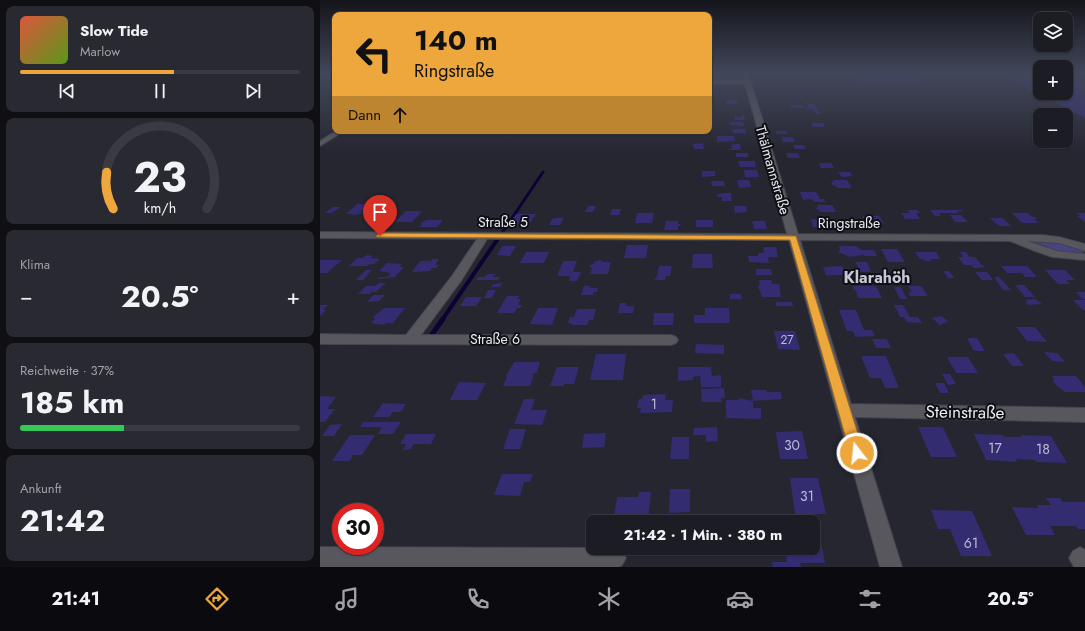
<!DOCTYPE html>
<html lang="de">
<meta charset="utf-8">
<style>
body{margin:0;font-family:Jost,sans-serif;background:#292932;color:#f1f3f6;height:100vh;display:flex;flex-direction:column;font-size:15px;white-space:nowrap}
*{box-sizing:border-box;margin:0}
p{font-size:13px;color:#a0a1a7}
.icon{flex:none;width:22px;height:22px;fill:none;stroke:currentColor;stroke-width:2;stroke-linecap:round;stroke-linejoin:round}
.map{position:relative;flex:1;overflow:hidden}
.drawer{display:flex;flex-direction:column;gap:6px;padding:6px;background:#0f0f14;width:320px}
.drawer>*{flex:none}
.banner{position:absolute;left:12px;top:12px;width:380px;height:122px;border-radius:8px;box-shadow:0 1px 3px #0004,0 0 0 1px #3a3a42;background:#eea73c;color:#111;overflow:hidden}
.controls{position:absolute;left:713px;top:12px;display:grid;gap:8px}
.controls a{display:grid;place-items:center;width:40px;height:40px;border-radius:8px;background:#1c1c25;box-shadow:0 1px 3px #0004,0 0 0 1px #3a3a42;font-size:20px}
.speed{position:absolute;left:12px;top:503px;display:flex;gap:8px;font-size:20px;font-weight:700;text-align:center}
.speed>*{display:grid;place-content:center;width:52px;height:52px;border-radius:50%;background:#1c1c25;box-shadow:0 1px 3px #0004,0 0 0 1px #3a3a42;line-height:1}
.speed .limit{border:6px solid #d22;background:#fff;color:#111}
.pin{position:absolute;display:grid;place-items:center;width:34px;height:34px;color:#fff;margin:-41px -17px;border-radius:50% 50% 50% 0;rotate:-45deg;box-shadow:0 0 4px #0007}
.pin .icon{rotate:45deg}
.me{position:absolute;width:44px;margin:-22px;rotate:344deg;stroke-linejoin:round;filter:drop-shadow(0 0 3px #0008)}
.turn{display:flex;align-items:center;gap:14px;height:84px;padding:0 16px;font-size:18px}
.turn .icon{width:52px;height:52px;stroke-width:2.5}
.turn b{display:block;font-size:28px;line-height:34px}
.then{display:flex;align-items:center;height:38px;padding:0 16px;background:#0003;gap:8px;font-size:15px}
.big{font-size:30px;font-weight:700;line-height:1.1}
.drawer .widget{flex:1;display:flex;flex-direction:column;justify-content:center;gap:6px;min-width:0;padding:0 14px;border-radius:8px;background:#292932}
.drawer .dial{align-items:center;gap:0}
.dial svg{height:104px;overflow:visible;fill:none;stroke:#3a3a42;stroke-width:7;stroke-linecap:round;text-anchor:middle}
.dial text{fill:#f1f3f6;stroke:none}
.song{display:flex;align-items:center;gap:12px}
.cover{width:48px;height:48px;border-radius:6px;background:linear-gradient(135deg,hsl(10 70% 55%),hsl(90 70% 35%))}
.played{height:4px;border-radius:2px;background:linear-gradient(90deg,#eea73c 55%,#3a3a42 55%)}
.keys{display:flex;justify-content:space-around;direction:ltr}
.heat{display:flex;justify-content:space-between;align-items:center;font-size:22px;direction:ltr}
.charge{height:6px;border-radius:3px;background:linear-gradient(90deg,#34c759 37%,#3a3a42 0)}
.trip{position:absolute;left:266px;top:515px;width:234px;height:40px;border-radius:8px;background:#1c1c25;box-shadow:0 1px 3px #0004,0 0 0 1px #3a3a42;font-weight:700;line-height:40px;text-align:center}
.menu{display:flex;height:64px;justify-content:space-around;align-items:center;background:#0b0b0f;color:#a0a1a7}
.menu .icon{width:28px;height:28px}
.menu .active{color:#eea73c}
.menu b{font-size:18px;color:#f1f3f6}
main{display:flex;flex:1;min-height:0}
.map>svg:first-child{display:block}
.green{fill:#474384}
.lines{fill:none;stroke-linecap:round;stroke-linejoin:round}
.stream-far2{stroke:#0e0234;stroke-width:3}
.stream-far1{stroke:#0e0234;stroke-width:4}
.stream{stroke:#0e0234;stroke-width:5}
.building{fill:#332c71}
.minor-casing{stroke:#41424c;stroke-width:2}
.minor{fill:#57575d;fill-rule:evenodd}
.route{fill:#eea73c;stroke:#9b6d27}
.labels{text-anchor:middle;stroke-width:4;stroke-linejoin:round;paint-order:stroke}
.number-label{font-size:12px;fill:#bcbbd2}
.street-label{font-size:14px;fill:#eaebf2;stroke:#0f1015}
.near-number-label{font-size:14px;fill:#bcbbd2}
.quarter-label{font-size:16px;font-weight:bold;fill:#c6c7d6;stroke:#0f1015}
.near-street-label{font-size:17px;fill:#eaebf2;stroke:#0f1015}
</style>
<main>
<section class="drawer">
<div class="widget">
<div class="song"><i class="cover"></i><div><b>Slow Tide</b><p>Marlow</p></div></div>
<div class="played"></div>
<div class="keys"><svg class="icon" aria-label="previous" viewBox="0 0 24 24"><path d="M18 5L8 12l10 7zM5 5v14"/></svg><svg class="icon" aria-label="pause" viewBox="0 0 24 24"><path d="M8 5v14M16 5v14"/></svg><svg class="icon" aria-label="next" viewBox="0 0 24 24"><path d="M6 5l10 7-10 7zM19 5v14"/></svg></div>
</div>
<div class="widget dial"><svg viewBox="0 0 100 80">
<path d="M14 69A42 42 0 1 1 86 69"/>
<path d="M14 69A42 42 0 0 1 9 41" stroke="#eea73c"/>
<text x="50" y="56" font-size="32" font-weight="700">23</text>
<text x="50" y="72" font-size="11">km/h</text>
</svg></div>
<div class="widget"><p>Klima</p>
<div class="heat"><a>−</a><b class="big">20.5°</b><a>+</a></div>
</div>
<div class="widget"><p>Reichweite · 37%</p><b class="big">185 km</b><div class="charge"></div></div>
<div class="widget"><p>Ankunft</p><b class="big">21:42</b></div>
</section>
<div class="map">
<svg width="765" height="567" viewBox="0 0 765 567">
<rect width="100%" height="100%" fill="#262631"/>
<path class="green" d="M730,239L763,250L764,254L746,255L709,243L707,241Z"/>
<g class="lines">
<path class="stream-far2" d="M182,233L223,172"/>
<path class="stream-far1" d="M122,320L177,240"/>
<path class="stream" d="M110,337L123,319"/>
</g>
<path class="building" d="M447,73H459L461,77L449,79L447,76H456L447,75Z
M534,76H595L604,82H539Z
M685,77H720V93H746V77H751L765,83V118Z
M406,100H417V104H407Z
M485,102L494,104L501,114H497L492,109H486L485,108H490Z
M472,105H483L485,108H471L470,106H473Z
M422,115H424L425,120H415V117H422Z
M409,122H423L424,126L410,125Z
M491,123H503L505,127H493Z
M412,129H425L426,133H413Z
M455,131H466L467,134H457Z
M397,136H414L415,141L397,142Z
M461,137H473L475,142H463Z
M383,143L384,149H374L373,144Z
M414,144H420L421,150H409L408,149H412L411,145Z
M473,145H484L486,149H475Z
M416,153H428V157H416Z
M466,153H478L480,158H468Z
M418,161H435L436,167H420Z
M499,163H511L514,168H501Z
M424,170H437L439,177H425Z
M382,171H395V176L382,177Z
M518,172H530L532,176L522,177Z
M417,180H429L431,187L419,188Z
M513,180H527L532,188H517L516,186H513L511,182H514Z
M392,181H404L405,186H392L391,182Z
M480,192H496L500,199H504L505,202H494L492,199L483,200Z
M405,193H411L412,201H402V197H397V194Z
M37,204H51L40,212H43L41,214L32,215L33,214H26Z
M497,205H512L516,212H500L499,210L496,209L495,208L498,207Z
M268,206H276L273,212H265Z
M414,206H426L427,212L415,213Z
M13,207H21L12,213H5Z
M292,209H301L299,215H290Z
M587,210H597L600,213H596L600,219H585L581,213H590Z
M610,210H642L644,211H637L639,213H619L621,216H615Z
M86,211H102L92,222H75Z
M317,213H334L332,223H315Z
M692,213H708L712,217H715L717,219H714L719,223H702Z
M757,213H765V222L757,216H760Z
M196,214H216L208,226H188Z
M630,215H641L648,222H635Z
M542,216H559L564,223H546Z
M497,217H506L508,222H513L515,227H493L491,219H498Z
M55,218H66L62,222H51Z
M236,218H244L240,225H229L232,219Z
M670,218H683L691,226H680L675,223Z
M106,220H123L117,227H99L102,224H100Z
M376,220H393V227H376Z
M346,221H358V224H361L360,226H358V230H344Z
M432,221H445L447,229H434Z
M307,245H328L326,258H304Z
M182,246H196L190,256L177,255Z
M519,246H537L541,250H554L557,256H544L543,255L530,257L518,252L520,250Z
M443,247H456L458,257H448L449,263L429,262L428,256H438V253H444Z
M561,249H577L585,262H568Z
M206,252H229L224,263H200Z
M595,252H616L620,259H609L611,261H605L603,259H600Z
M640,252H646L650,257H655L662,265L666,267L654,268L651,265H644L638,257H643Z
M373,254H392L393,268H372Z
M47,255L53,256L50,258L60,259L54,264H49L47,266H29L37,258H43Z
M112,259H119L115,265H119L116,268H112L110,271L92,272L100,261H111Z
M0,260H22L7,273H0Z
M281,260L283,262H291L288,274H270L272,268L269,266L273,264L274,262Z
M243,261H257L253,272H261L257,281H249L250,276H237Z
M536,262H547L551,272H539Z
M67,263L82,264L79,267H84L75,277L57,279L60,277H67L71,273L59,271Z
M339,266H352L350,276H346L345,280H334L337,276Z
M522,266L526,275H506L503,267Z
M681,266H707L717,277H705L702,273H687Z
M436,269H451L452,275H436Z
M46,270H52L43,280H36Z
M725,270H745L755,280H746L750,284H738Z
M623,271H629L634,278H628Z
M655,272H667L673,280H662Z
M167,274H175L173,277H180L178,280H156L158,277H165Z
M674,277H679L691,290H683Z
M439,280H451L452,284H459L461,297H442L438,286L440,285Z
M58,283H66L56,292H51L50,294H38L46,286H56Z
M182,283L180,287H171L173,284Z
M695,285H704L715,297H705Z
M264,286H270V288H278L277,292H274L273,295H261Z
M533,286H556L562,298H538L536,291L533,289Z
M588,286H601L608,296H590L588,292H592Z
M574,287H581L587,299H580Z
M168,290H176L172,298H164Z
M756,292H765V299H762Z
M410,294H421L422,299H410Z
M53,295H65L59,301L47,302Z
M187,296H199L197,299H201L198,305H202L200,308H197L194,313H177Z
M146,297H162L156,306H140Z
M715,299L722,304L708,305L705,302H708L706,300Z
M753,300H765V310H763Z
M456,302H472L473,306H456Z
M300,303H306V306H314L313,313H298Z
M0,305H8L3,310H6L2,315H0Z
M574,305H583L590,317H598L602,323L586,322L584,317H580Z
M64,308H85L73,323H66L64,325L51,323L55,319L53,317Z
M218,308H238L232,325L210,324Z
M385,308H409L410,323H374V315H385Z
M257,309H276L273,320H269L267,325H251L252,324L248,323L250,317H254Z
M519,310H536L544,330H552L555,336L535,337L533,331H527Z
M334,313H354L353,325H333Z
M621,316L628,321L620,325L612,318Z
M696,327H715L727,342L707,341Z
M454,331H475L480,350L458,349Z
M647,338H657L665,351H654Z
M552,339H567L571,348H556Z
M376,344L404,345V354L375,353Z
M724,352L737,353L745,362L732,361Z
M694,353L704,366H692L683,354Z
M276,354H306L303,380H270Z
M541,356H566L579,388H565L561,378H550Z
M627,357H648L658,373H636Z
M194,362H220L217,372L213,374L212,375H214L210,386H183L187,377L186,376Z
M237,367H259L254,384H244V386H230Z
M358,367H391L392,376L401,375V387H381L380,376L373,377V380L358,381Z
M622,374H630L636,384L628,385Z
M732,376H756L765,387V392H745L738,387L733,381L734,379Z
M139,382L166,383L157,400H130Z
M615,383H624L629,393H620Z
M404,388L405,398H401L402,402H382L381,389Z
M431,390H446L447,392H461L462,399L433,401Z
M346,394L345,400H353L352,412L320,413L321,408H317L319,399H322L323,395Z
M0,396L16,397L7,409H15L5,422H0Z
M419,398L433,401V408H441V419L406,418V400H419Z
M204,399H215L211,410H227L222,425L194,424Z
M63,403L86,404L81,412H73L69,417H53Z
M43,422H81L73,434H58L62,427H40Z
M22,424L14,436H2L10,425Z
M397,427L398,441L386,442V435H373L374,428Z
M598,427H623L637,457H611Z
M190,429H206L200,449H183Z
M482,431L488,459H460L456,432Z
M286,433L284,447L262,448L264,434Z
M86,434H116L111,444H94L91,449L83,450L86,444H80Z
M654,434L683,435L684,437H702L701,435L731,436L747,463L716,462L715,460L696,459L697,462L666,460Z
M30,435H55L42,455H33L30,461H12Z
M352,437H369V459H350Z
M182,474H213L210,482H204L200,496L174,495Z
M470,478H498L506,514H475Z
M350,489H370V512L349,513Z
M319,492H331L328,522H293L297,497H318Z
M726,498H740L743,502H765V529H758L756,526H730L735,535H706L692,507L718,508L717,505H731Z
M611,510L652,511L672,556H641L630,529H618Z
M493,532H499L505,563H480L481,567H453L452,562H467L465,548H493Z"/>
<g class="lines">
<defs>
<path id="minor" d="M423,73H428L478,234L722,235L739,237L765,244V251L739,243L707,241L737,251L765,254V260L732,257L715,251L690,241L480,240L531,404L765,408V422L535,417L582,567H560L469,240L167,239L141,281L101,335H351L356,337L358,340L356,343L351,345L0,344V334L86,335L132,276L157,239L0,238V232L467,234L425,84H394L391,82L394,80H425Z
M16,131H24L0,146V141Z
M0,547L296,548L302,551L306,558L302,565L299,567H0Z
M760,547L765,550V567H754L749,558L753,551Z"/>
</defs>
<use href="#minor" class="minor-casing"/>
<use href="#minor" class="minor"/>
</g>
<linearGradient id="sky" x2="0" y2="1"><stop stop-color="#15151b"/><stop offset="0.48" stop-color="#41475a"/><stop offset="1" stop-color="#41475a" stop-opacity="0"/></linearGradient>
<rect width="765" height="153" fill="url(#sky)"/>
<path class="route" d="M60,233L476,236L544,453L542,457L537,458L532,457L530,453L470,240L57,237L56,236Z"/>
<g class="labels">
<g class="number-label">
<text x="467" y="344">27</text>
</g>
<g class="street-label">
<text transform="translate(453 170) rotate(74)" y="5">Thälmannstraße</text>
<text x="183" y="227">Straße 5</text>
<text x="529" y="228">Ringstraße</text>
<text x="175" y="344">Straße 6</text>
</g>
<g class="near-number-label">
<text x="334" y="409">1</text>
<text x="472" y="450">30</text>
<text x="675" y="453">17</text>
<text x="723" y="454">18</text>
<text x="487" y="501">31</text>
<text x="651" y="548">61</text>
</g>
<g class="quarter-label">
<text x="557" y="283">Klarahöh</text>
</g>
<g class="near-street-label">
<text transform="translate(645 412) rotate(1)" y="6">Steinstraße</text>
</g>
</g>
</svg>
<div class="controls">
<a><svg class="icon" aria-label="layers" viewBox="0 0 24 24"><path d="M12 4l9 5-9 5-9-5zM3 14l9 5 9-5"/></svg></a>
<a>+</a>
<a>−</a>
</div>
<div class="speed"><div class="limit">30</div></div>
<div class="pin" style="left:60px;top:236px;background:#d93025"><svg class="icon" aria-label="arrive" viewBox="0 0 24 24"><path d="M6 21V4h12l-3 4 3 4H6"/></svg></div>
<svg class="me" style="left:537px;top:453px" viewBox="-20 -20 40 40"><circle r="17" fill="#eea73c" stroke="#fff" stroke-width="3"/><path d="M0-11L8 9 0 5-8 9z" fill="#fff"/></svg>
<div class="trip">21:42 · 1 Min. · 380 m</div>
<div class="banner">
<div class="turn"><svg class="icon" aria-label="left" viewBox="0 0 24 24"><path d="M17 20v-9H6M10 6l-5 5 5 5"/></svg><div><b>140 m</b>Ringstraße</div></div>
<div class="then">Dann<svg class="icon" aria-label="ahead" viewBox="0 0 24 24"><path d="M12 20V5M6 11l6-6 6 6"/></svg></div>
</div>
</div>
</main>
<nav class="menu">
<b>21:41</b>
<svg class="icon active" aria-label="directions" viewBox="0 0 24 24"><path d="M12 3l9 9-9 9-9-9zM9 14v-3h6M13 9l2 2-2 2"/></svg>
<svg class="icon" aria-label="music" viewBox="0 0 24 24"><path d="M9 18V5l10-2v13"/><circle cx="6" cy="18" r="3"/><circle cx="16" cy="16" r="3"/></svg>
<svg class="icon" aria-label="phone" viewBox="0 0 24 24"><path d="M5 4h4l2 5-3 2q2 4 5 5l2-3 5 2v4C11 20 4 13 5 4z"/></svg>
<svg class="icon" aria-label="climate" viewBox="0 0 24 24"><path d="M12 3v18M4 7l16 10M4 17L20 7"/></svg>
<svg class="icon" aria-label="car" viewBox="0 0 24 24"><path d="M5 17H2v-5l4-1 3-4h7l3 4 3 1v5h-3M9 17h6M6 11h13"/><circle cx="7" cy="17" r="2"/><circle cx="17" cy="17" r="2"/></svg>
<svg class="icon" aria-label="filters" viewBox="0 0 24 24"><path d="M4 7h16M4 17h16"/><circle cx="9" cy="7" r="2"/><circle cx="15" cy="17" r="2"/></svg>
<b>20.5°</b>
</nav>
